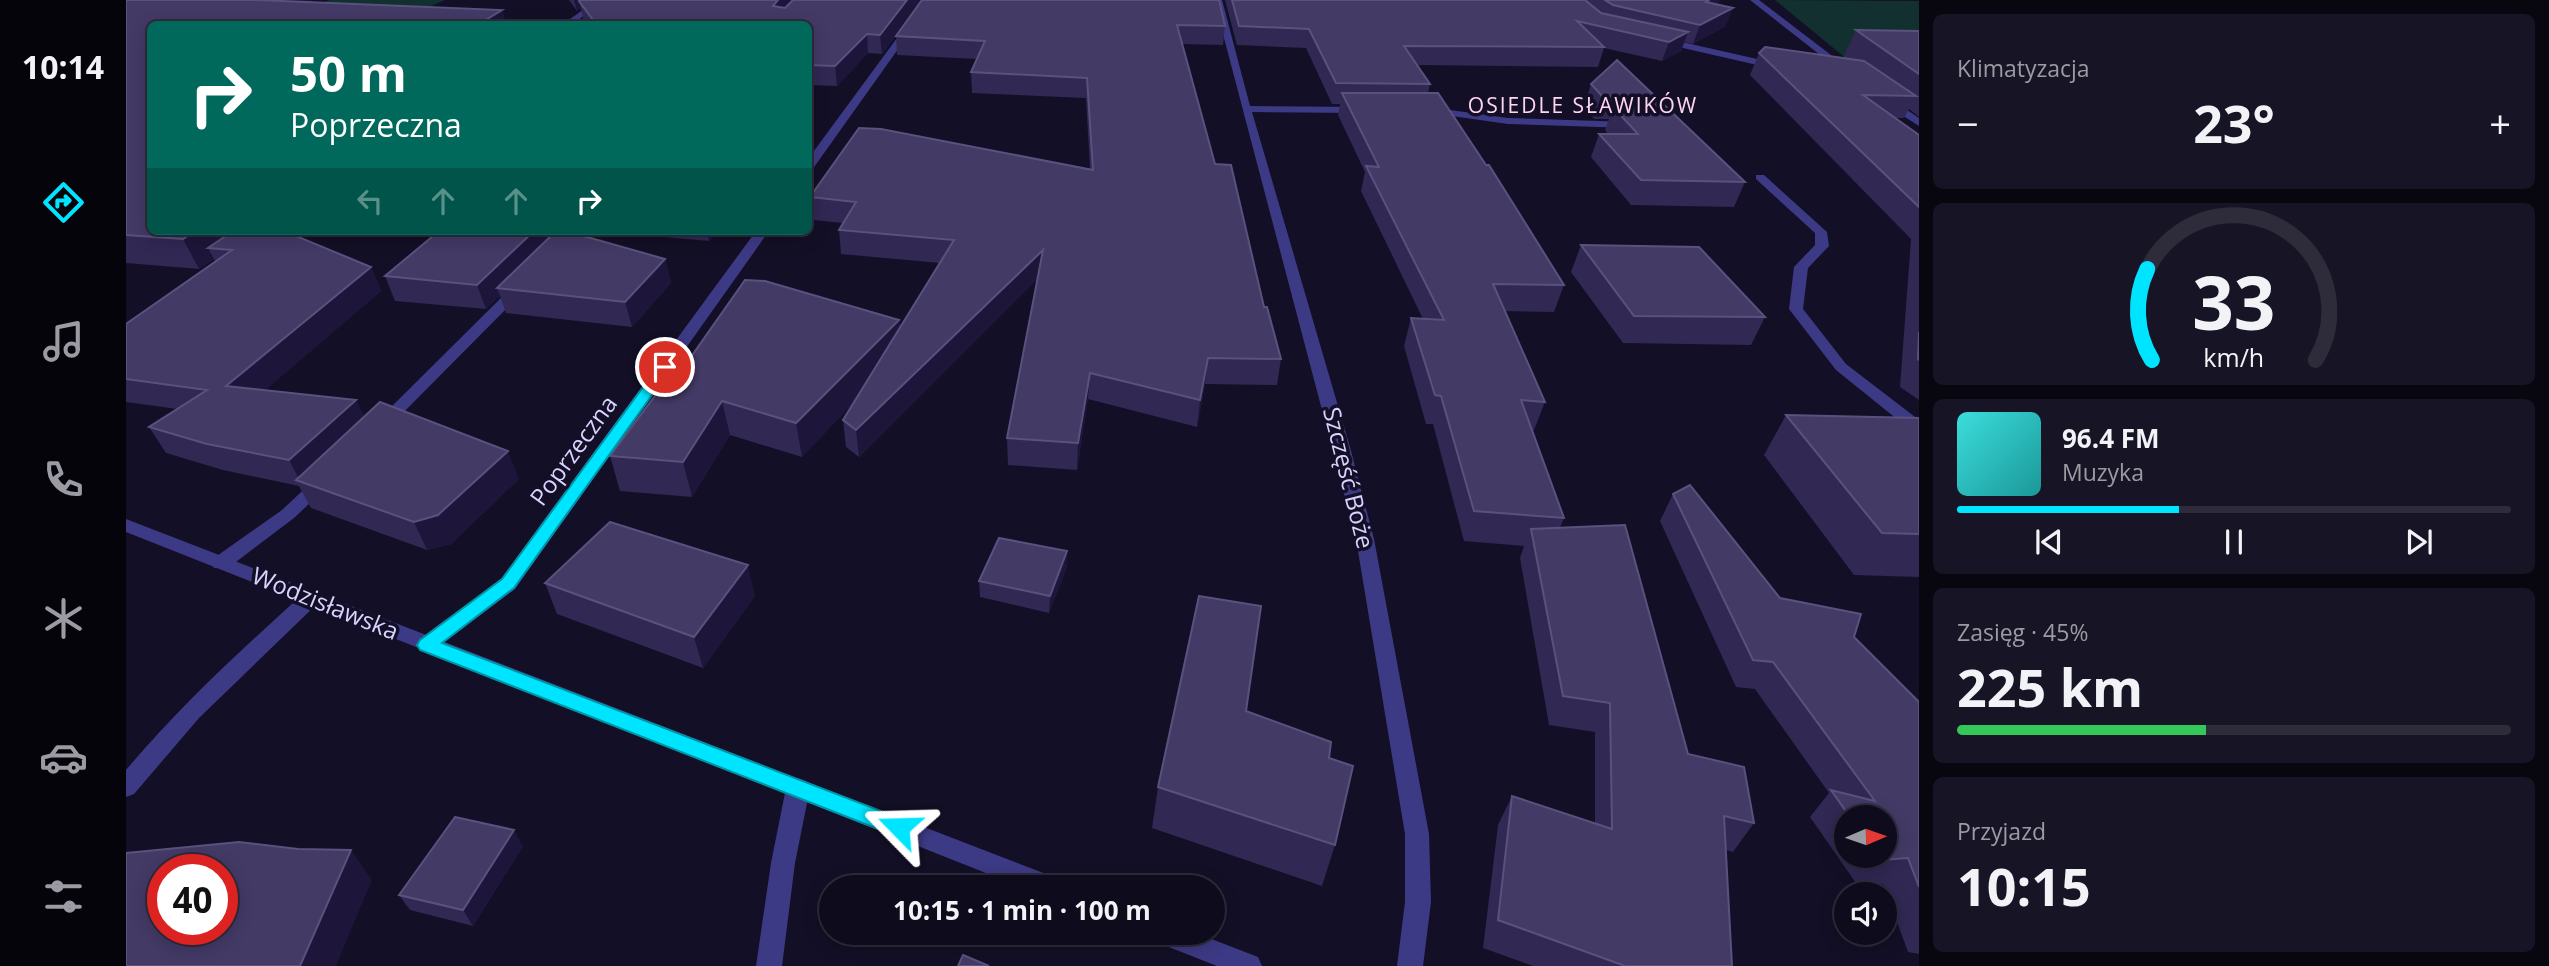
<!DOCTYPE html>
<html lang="pl">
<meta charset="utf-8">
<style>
body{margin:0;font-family:"Open Sans",sans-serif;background:#171425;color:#f1f3f6;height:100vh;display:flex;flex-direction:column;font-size:26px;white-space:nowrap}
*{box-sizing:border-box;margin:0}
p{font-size:23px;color:#9b9ba3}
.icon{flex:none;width:38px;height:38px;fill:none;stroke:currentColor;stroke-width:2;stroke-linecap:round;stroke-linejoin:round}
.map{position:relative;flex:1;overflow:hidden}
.drawer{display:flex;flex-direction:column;gap:14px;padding:14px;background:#08060f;width:630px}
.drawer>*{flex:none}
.guide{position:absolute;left:21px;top:21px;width:665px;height:214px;border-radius:10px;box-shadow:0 4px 18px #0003,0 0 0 2px #2e2b3b;background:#00695c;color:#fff;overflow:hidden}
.needle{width:46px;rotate:88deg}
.buttons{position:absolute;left:1708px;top:805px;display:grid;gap:14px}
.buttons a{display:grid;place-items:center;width:63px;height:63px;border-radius:50%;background:#0e0b1c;box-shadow:0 4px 18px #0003,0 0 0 2px #2e2b3b;font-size:35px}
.speed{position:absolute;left:21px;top:854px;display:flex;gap:14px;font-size:35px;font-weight:700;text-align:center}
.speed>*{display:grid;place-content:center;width:91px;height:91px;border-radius:50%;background:#0e0b1c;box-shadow:0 4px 18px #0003,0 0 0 2px #2e2b3b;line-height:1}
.speed .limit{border:10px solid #d22;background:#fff;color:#111}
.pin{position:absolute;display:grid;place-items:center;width:60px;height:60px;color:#fff;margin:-30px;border:4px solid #fff;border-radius:50%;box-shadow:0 2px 7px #0007}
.me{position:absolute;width:77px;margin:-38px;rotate:292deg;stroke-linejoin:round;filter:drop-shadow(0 0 5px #0008)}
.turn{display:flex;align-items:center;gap:24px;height:147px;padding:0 28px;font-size:32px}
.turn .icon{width:91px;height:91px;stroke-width:2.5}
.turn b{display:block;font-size:49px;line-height:60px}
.lanes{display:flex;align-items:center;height:66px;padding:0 28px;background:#0003;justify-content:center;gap:35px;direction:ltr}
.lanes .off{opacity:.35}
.big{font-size:52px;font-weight:700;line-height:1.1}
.drawer .card{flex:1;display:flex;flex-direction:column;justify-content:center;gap:10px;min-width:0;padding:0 24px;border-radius:10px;background:#171425}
.drawer .dial{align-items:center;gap:0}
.dial svg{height:182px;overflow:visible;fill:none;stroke:#2e2b3b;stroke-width:7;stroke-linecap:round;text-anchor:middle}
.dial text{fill:#f1f3f6;stroke:none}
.song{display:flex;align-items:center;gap:21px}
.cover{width:84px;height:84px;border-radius:10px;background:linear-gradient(135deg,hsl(180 70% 55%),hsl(180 70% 35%))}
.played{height:7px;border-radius:4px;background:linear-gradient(90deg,#00e5ff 40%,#2e2b3b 40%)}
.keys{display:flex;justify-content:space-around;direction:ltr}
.heat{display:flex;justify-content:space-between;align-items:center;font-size:38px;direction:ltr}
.charge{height:10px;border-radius:5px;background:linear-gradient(90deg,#34c759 45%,#2e2b3b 0)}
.trip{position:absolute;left:693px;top:875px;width:406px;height:70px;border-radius:35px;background:#0e0b1c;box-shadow:0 4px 18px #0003,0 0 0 2px #2e2b3b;font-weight:700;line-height:70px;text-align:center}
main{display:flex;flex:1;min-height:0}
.menu{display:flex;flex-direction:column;width:126px;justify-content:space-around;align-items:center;background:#06040b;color:#9b9ba3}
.menu .icon{width:49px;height:49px}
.menu .selected{color:#00e5ff}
.menu b{font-size:32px;color:#f1f3f6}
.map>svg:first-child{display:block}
.green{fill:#12302f}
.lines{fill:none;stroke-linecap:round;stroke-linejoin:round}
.minor{fill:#3d3a85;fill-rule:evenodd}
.tertiary{fill:#3d3a85;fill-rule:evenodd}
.wall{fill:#312854;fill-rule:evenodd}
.shaded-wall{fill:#1d163a}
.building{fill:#433a66;stroke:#5a527e;stroke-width:2;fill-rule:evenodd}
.route{fill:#00e5ff;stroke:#0095a6;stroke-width:2}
.labels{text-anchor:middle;stroke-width:7;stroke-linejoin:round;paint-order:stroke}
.far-neighbourhood-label{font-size:21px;letter-spacing:2px;fill:#ffd6f0;stroke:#130f26}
.street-label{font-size:24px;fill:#d9d4ff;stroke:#130f26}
</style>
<main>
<nav class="menu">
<b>10:14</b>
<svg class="icon selected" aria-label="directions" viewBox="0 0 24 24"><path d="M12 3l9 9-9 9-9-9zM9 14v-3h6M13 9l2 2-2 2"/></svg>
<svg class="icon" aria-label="music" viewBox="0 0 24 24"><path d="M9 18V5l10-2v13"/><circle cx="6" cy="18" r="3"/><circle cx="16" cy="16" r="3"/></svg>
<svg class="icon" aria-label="phone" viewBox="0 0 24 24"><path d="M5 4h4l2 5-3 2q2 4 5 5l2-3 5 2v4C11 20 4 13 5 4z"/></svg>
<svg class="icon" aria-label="climate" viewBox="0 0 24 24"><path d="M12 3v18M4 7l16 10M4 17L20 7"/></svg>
<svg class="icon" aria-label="car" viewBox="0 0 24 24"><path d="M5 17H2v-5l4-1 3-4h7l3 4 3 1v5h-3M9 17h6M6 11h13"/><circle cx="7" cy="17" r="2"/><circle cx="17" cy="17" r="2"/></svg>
<svg class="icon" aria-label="filters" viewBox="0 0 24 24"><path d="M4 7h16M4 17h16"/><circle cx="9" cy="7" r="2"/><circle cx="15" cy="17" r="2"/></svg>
</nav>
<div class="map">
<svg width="1793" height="966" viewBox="0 0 1793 966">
<rect width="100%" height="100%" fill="#130f26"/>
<path class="green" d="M203,0H319L265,24L193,5Z
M1649,0L1793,1V108L1722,60Z"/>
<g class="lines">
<path class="minor" d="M471,0H481L446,24H437Z
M799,0H807L686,170L682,171V159Z
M1088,0H1096L1124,106L1235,107L1240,110L1235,113L1126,112L1224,447L1248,539L1303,834L1305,902L1297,966H1271L1279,902V834L1230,539Z
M1624,0H1633L1722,68V72H1716Z
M1534,37L1653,64L1658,67L1653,70L1531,42L1529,40Z
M1757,99H1765L1793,118V126L1757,103Z
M1302,107L1382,118L1504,122L1509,125L1504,128L1382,124L1298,112V108Z
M1630,175H1638L1701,232L1703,246L1682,268L1677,309L1720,364L1793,420V433L1787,432L1710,370L1663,309L1668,267L1689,245V233L1630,179Z
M630,231H643L389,589L308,650L301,653L294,650L291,645L294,640L375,579Z
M393,284L398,285V291L263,427H251L249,424L251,421L388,285Z
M196,476L202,478L205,482L202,486L168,518L102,568H88L86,563L88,558L156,510L190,478Z
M185,591L192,593L195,598L192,603L73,718L8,794L0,797V770C54,706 116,649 178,593Z
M672,778L680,781L684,788L669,863L656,966H630L645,863L660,788L664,781Z"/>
<path class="tertiary" d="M0,519L933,879L937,887H895L0,532Z
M1026,933H1070L1132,957L1136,966H1091L1030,942Z"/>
</g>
<path class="wall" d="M0,0H186L182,2L376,10L380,24H24V231L245,267L255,291L139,390L230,400L238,417L393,479L325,544L301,550L185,508L173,486L97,470L40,453L23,427L51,409L0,402V324L89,261L88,259L73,269L0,263Z
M443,0H796L756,54L742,53L711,86L682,85V24H461L457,19L455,8L451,11Z
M796,0L1099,26L1097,45L1056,44L1089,164L1155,359L1151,385L1079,384L1071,427L962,399L951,470L882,465L881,438L911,279L733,457L720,447L717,420L727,403L676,457L604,435L566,497L494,491L484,456L555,371L773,320L774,328L814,263L715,254L713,230L717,223L687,220L684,197L964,169L960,98L846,93L845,72L851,59L771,55L770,36Z
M1099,0H1594L1592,4L1600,26L1567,44L1558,42L1555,51L1536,61L1478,48L1472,67L1292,65L1304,84L1302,93L1438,285L1428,312L1379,311L1419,402L1408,430H1406L1438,518L1434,528L1562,754L1628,823L1607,852L1600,850L1606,966H1407L1357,948L1372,825L1386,796L1469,823V732L1423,725L1394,558L1398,546L1338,541L1307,424H1300L1278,346L1285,318L1297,319L1235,191L1239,172L1212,115L1214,104H1206L1180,48L1111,45Z
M1730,30L1793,31V117L1783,109L1778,118H1770L1793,135V400L1774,387L1785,239L1624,75L1633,53L1717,58Z
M1491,60L1619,182L1608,207L1505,205L1465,157L1473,134H1482L1479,130L1483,119H1468L1458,107L1465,84Z
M472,231H592L583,241Z
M458,236L539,259L545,283L506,327L380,313L374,296L360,309L269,301L259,276Z
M1455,245L1639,317L1625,345L1497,343L1445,272Z
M1660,415L1793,418V577L1728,575L1638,455Z
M1547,494L1654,598L1728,637L1793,702V954L1782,952L1757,884L1732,886L1684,817L1703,793L1629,689L1610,687L1534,521ZM1720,817H1759V856H1720Z
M941,551V567L923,613L854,597L853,581Z
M419,583L629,596L577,668L431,614Z
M1120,711L1203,758L1209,845L1196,886L1026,828L1032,787Z
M397,846L347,926L284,910L273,895Z"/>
<path class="shaded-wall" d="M131,0H186L141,23Z
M448,0H466L453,1L455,8L451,11Z
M652,0H671L649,24L647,6Z
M781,0H796L756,54L754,35Z
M1583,0H1594L1589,11L1580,2Z
M1607,8L1600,26L1567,44L1574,25Z
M376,10L380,24H353Z
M1562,32L1555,51L1536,61L1543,42Z
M741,34L742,53L711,86L709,66Z
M69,231H122L82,248L88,259L73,269L57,239Z
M408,231H439L371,288L374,296L360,309L351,285Z
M448,231H459L454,256L447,233Z
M581,231H592L583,241Z
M917,250L916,274L733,457L730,430Z
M539,259L545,283L506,327L499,302Z
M245,267L255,291L114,412L100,386Z
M773,320L776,352L676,457L670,423Z
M1082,358L1079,384L1071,427L1074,400Z
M964,373L962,399L951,470L952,443Z
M230,400L242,426L174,481L163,460Z
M596,401L604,435L566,497L557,462Z
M382,451L393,479L325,544L301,550L288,522Z
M941,551V567L923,613L924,596Z
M622,565L629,596L577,668L568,637Z
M388,830L397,846L347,926L337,910Z
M225,850L246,880L210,966H174Z"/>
<path class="building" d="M0,0H132L376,10L353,24H24V231H69L57,239L0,235Z
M455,0H652L647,6L659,8L667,0H781L754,35L741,34L709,66L682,65V24H470L453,1Z
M796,0H1093L1099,26L1051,25L1089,164L1105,165L1138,307H1141L1155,359L1082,358L1074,400L964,373L952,443L881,438L917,250L730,430L717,420L828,240L713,230L730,202L684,197L733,128L755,129L967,170L961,78L845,72L859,41L770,36Z
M1106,0H1459L1475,13L1562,32L1543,42L1451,21L1478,47L1278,46L1304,84L1210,83L1183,29L1113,26Z
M1479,0H1583L1580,2L1607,8L1574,25L1487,5Z
M1730,30L1793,31V74Z
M1639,47L1738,61L1790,96L1737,95L1793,135V207L1633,53Z
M1491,60L1619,182L1515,180L1473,134H1512L1487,107L1518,108L1526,102L1518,97L1476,96L1465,84Z
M1216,93H1312L1360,165H1363L1438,285L1367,284L1419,402L1395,400L1438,518L1348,511L1315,396L1309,395L1285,318L1318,320L1240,166L1253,167Z
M107,231H158L245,267L100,386L230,400L163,460L81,444L23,427L81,390L0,379V324L106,250L82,248Z
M313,231H408L351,285L259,276Z
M430,231H448L447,233L539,259L499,302L371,288Z
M1455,245L1573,247L1639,317L1508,316Z
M619,280L639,281L773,320L670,423L596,401L557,462L484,456L549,369L555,371Z
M1793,332V360L1792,359Z
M254,402L382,451L312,515L288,522L170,480Z
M1660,415L1793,418V534L1756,533Z
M1564,485L1654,598L1735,614L1728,637L1793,702V887L1782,858L1755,860L1752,856H1759V817H1724L1705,790L1749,801L1647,662L1627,660L1547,494Z
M484,522L622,565L568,637L419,583Z
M1499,525L1562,754L1618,767L1628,823L1598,816L1606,966H1499L1372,920L1386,796L1486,829L1484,703L1437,696L1405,529Z
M873,538L941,551L924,596L853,581Z
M1073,596L1135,606L1120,711L1205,742L1203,758L1227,766L1209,845L1032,787Z
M329,817L388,830L337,910L273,895Z
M113,842L172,849L225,850L174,966H0V853ZM37,870H96V929H37Z
M837,955L863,966H832Z"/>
<path class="route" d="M539,363L546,367L388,588L316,643L781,821L784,827L781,834L773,837L765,834L294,650L291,645L294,640L376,579L534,364Z"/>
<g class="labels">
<g class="far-neighbourhood-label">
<text x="1457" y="113">OSIEDLE SŁAWIKÓW</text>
</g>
<g class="street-label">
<text transform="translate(448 451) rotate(-54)" y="8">Poprzeczna</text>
<text transform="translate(1222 478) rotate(76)" y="8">Szczęść Boże</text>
<text transform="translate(199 604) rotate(22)" y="8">Wodzisławska</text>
</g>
</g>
</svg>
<div class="buttons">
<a><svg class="needle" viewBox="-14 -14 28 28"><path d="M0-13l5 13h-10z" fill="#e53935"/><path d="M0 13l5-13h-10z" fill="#9b9ba3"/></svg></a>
<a><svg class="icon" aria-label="sound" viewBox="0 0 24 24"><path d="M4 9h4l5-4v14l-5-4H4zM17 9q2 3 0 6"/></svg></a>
</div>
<div class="speed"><div class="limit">40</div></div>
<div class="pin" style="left:539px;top:367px;background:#d93025"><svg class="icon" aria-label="arrive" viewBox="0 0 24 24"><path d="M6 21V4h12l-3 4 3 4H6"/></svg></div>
<svg class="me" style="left:773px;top:827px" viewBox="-20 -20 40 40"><path d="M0-17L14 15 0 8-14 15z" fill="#00e5ff" stroke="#fff" stroke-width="4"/></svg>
<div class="trip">10:15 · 1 min · 100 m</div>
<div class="guide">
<div class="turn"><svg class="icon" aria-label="right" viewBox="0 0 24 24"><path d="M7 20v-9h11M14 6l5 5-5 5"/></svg><div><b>50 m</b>Poprzeczna</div></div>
<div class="lanes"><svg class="icon off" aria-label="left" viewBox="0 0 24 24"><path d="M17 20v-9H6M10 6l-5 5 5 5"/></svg><svg class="icon off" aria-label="ahead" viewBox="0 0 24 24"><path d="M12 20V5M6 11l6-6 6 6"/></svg><svg class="icon off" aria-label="ahead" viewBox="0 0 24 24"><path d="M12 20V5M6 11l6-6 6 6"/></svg><svg class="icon" aria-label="right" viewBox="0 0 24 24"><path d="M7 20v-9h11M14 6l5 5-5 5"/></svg></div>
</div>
</div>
<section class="drawer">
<div class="card"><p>Klimatyzacja</p>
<div class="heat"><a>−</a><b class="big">23°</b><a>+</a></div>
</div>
<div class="card dial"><svg viewBox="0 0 100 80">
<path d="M14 69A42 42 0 1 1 86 69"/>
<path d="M14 69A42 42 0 0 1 12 29" stroke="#00e5ff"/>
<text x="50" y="56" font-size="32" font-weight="700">33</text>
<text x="50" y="72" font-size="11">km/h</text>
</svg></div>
<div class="card">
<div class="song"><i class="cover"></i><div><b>96.4 FM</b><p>Muzyka</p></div></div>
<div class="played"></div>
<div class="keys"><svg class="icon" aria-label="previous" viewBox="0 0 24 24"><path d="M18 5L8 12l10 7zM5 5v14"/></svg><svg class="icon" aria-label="pause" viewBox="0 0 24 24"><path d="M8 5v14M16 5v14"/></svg><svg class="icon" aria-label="next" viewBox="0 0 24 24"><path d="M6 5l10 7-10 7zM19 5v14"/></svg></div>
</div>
<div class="card"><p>Zasięg · 45%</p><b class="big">225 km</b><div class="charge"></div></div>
<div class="card"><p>Przyjazd</p><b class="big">10:15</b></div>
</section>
</main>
